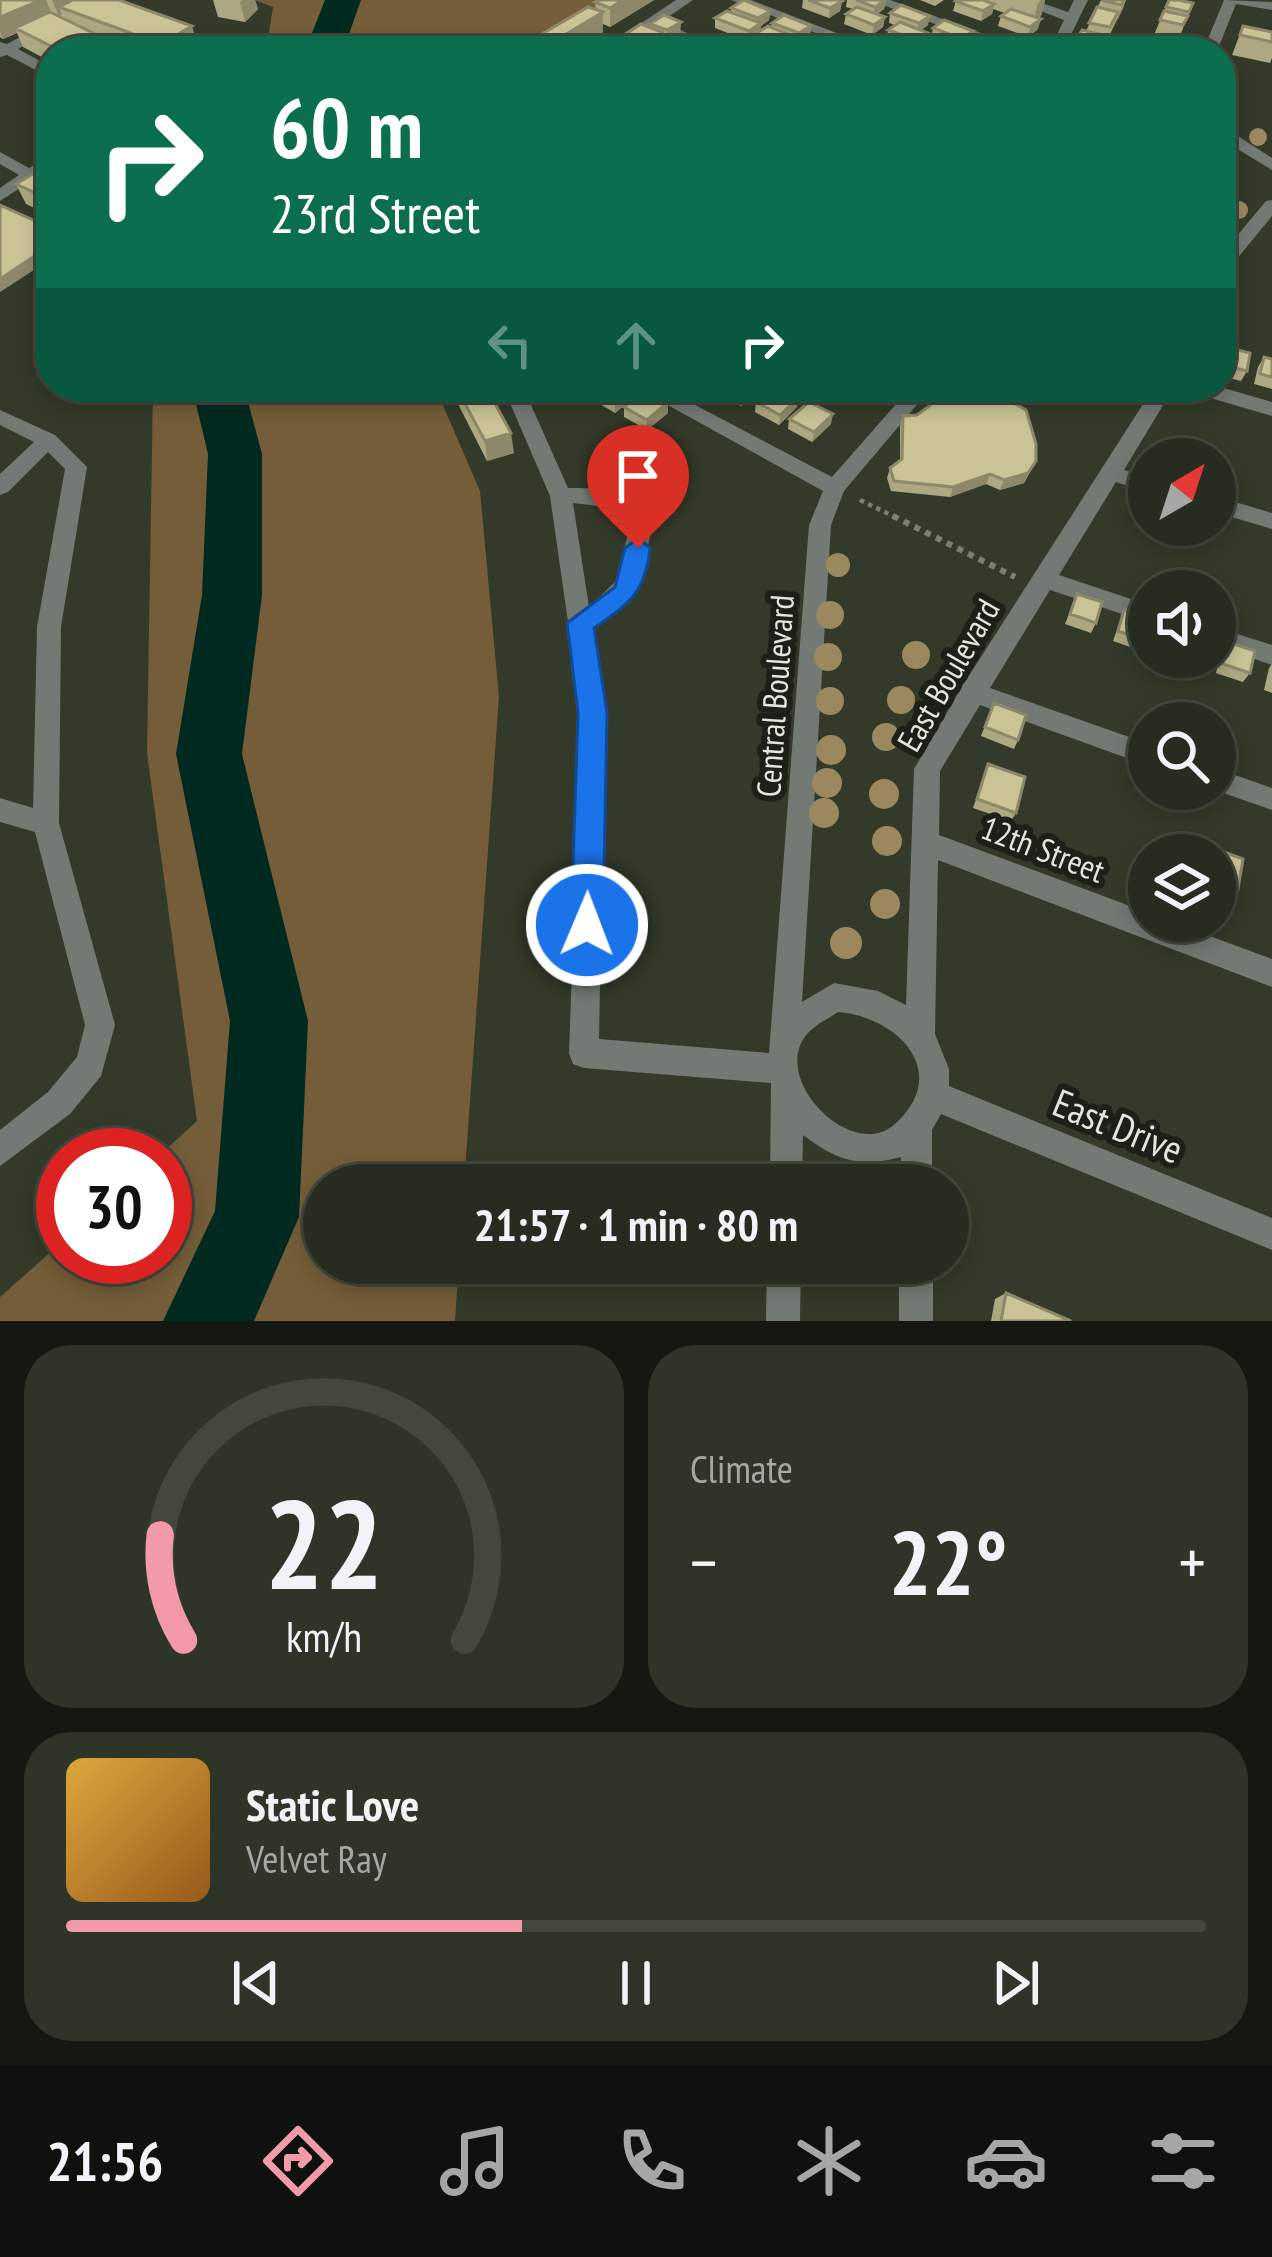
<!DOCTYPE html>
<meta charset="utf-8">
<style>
body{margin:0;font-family:"PT Sans Narrow",sans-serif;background:#2e3428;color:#f1f3f6;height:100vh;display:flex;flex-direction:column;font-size:45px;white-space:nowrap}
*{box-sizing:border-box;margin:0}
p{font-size:39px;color:#a4a7a4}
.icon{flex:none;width:66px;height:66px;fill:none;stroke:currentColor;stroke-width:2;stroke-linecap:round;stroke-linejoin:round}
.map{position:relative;height:1321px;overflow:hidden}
.sheet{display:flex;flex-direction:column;gap:24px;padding:24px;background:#151811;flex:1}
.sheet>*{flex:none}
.banner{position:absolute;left:36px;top:36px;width:1200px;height:366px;border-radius:48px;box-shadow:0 6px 18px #0003,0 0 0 3px #42483d;background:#0b6e4f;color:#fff;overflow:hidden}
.needle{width:78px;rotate:39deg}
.buttons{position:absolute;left:1128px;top:438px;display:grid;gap:24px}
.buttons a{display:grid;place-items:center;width:108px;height:108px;border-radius:50%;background:#262c1f;box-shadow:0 6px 18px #0003,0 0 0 3px #42483d;font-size:60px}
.speed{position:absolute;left:36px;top:1128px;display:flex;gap:24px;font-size:60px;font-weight:700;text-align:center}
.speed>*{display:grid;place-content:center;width:156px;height:156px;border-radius:50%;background:#262c1f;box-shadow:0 6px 18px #0003,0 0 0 3px #42483d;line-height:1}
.speed .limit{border:18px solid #d22;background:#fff;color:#111}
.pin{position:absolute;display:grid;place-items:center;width:102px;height:102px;color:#fff;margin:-123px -51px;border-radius:50% 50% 50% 0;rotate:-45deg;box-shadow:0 0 12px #0007}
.pin .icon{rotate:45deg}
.me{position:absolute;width:132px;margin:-66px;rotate:1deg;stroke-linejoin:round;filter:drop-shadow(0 0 9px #0008)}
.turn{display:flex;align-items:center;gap:42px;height:252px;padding:0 36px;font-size:54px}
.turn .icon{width:156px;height:156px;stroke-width:2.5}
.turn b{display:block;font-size:84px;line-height:102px}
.lanes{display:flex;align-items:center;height:114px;padding:0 36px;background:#0003;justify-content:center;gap:60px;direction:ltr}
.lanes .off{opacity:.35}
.big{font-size:90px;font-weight:700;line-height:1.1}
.sheet .tile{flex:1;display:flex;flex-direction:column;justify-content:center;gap:18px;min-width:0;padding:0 42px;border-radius:48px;background:#2e3428}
.sheet .dial{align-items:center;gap:0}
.dial svg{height:312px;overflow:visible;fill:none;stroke:#42483d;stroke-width:7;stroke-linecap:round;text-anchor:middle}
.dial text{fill:#f1f3f6;stroke:none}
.song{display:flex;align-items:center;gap:36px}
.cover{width:144px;height:144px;border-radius:18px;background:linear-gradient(135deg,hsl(40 70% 55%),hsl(30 70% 35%))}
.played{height:12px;border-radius:6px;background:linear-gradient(90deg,#f39aaa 40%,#42483d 40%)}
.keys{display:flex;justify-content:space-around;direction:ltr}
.heat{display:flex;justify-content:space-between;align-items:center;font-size:66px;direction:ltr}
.sheet .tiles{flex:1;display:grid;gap:24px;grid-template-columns:1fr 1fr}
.tile:last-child{grid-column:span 2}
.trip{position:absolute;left:303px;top:1164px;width:666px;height:120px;border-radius:60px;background:#262c1f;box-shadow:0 6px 18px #0003,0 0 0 3px #42483d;font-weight:700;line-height:120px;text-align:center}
.tab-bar{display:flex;height:192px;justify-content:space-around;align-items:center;background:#0f120c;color:#a4a7a4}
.tab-bar .icon{width:84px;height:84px}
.tab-bar .current{color:#f39aaa}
.tab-bar b{font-size:54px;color:#f1f3f6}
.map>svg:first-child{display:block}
.forest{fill:#745d38}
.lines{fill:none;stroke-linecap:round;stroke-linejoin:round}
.river{fill:#002a20;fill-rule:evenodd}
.path-far1{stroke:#7b8172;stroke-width:4.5;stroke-dasharray:4.5 4.5;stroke-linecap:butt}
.path{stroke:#7b8172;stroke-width:6;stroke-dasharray:6 6;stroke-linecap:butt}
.minor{fill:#737a74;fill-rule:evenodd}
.tree{fill:#9b885e}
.wall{fill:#ada881}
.shaded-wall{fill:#8d8869}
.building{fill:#c9c396;stroke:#8d8869;stroke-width:3}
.route{fill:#1a73e8;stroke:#114b97;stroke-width:3}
.labels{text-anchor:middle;stroke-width:12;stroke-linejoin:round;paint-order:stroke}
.street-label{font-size:33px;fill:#e2e7dc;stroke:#1d2018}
.near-street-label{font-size:39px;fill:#e2e7dc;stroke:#1d2018}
</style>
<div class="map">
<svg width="1272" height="1321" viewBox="0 0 1272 1321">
<rect width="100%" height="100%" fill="#333a29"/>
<path class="forest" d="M255,0H613L534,51H266L273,7Z
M153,387H435L480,491L499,697L464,1185H324V1263H459L455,1321H0V1297L63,1241V1257H165V1155H160L197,1121L147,753Z"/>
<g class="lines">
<path class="river" d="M325,0H361L343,51H305Z
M192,387H244L262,454V595L242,754L308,1021L299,1217L254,1321H163L215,1211L230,1021L176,754L202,595L208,454Z"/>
<path class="path-far1" d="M860,500L899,519"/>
<path class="path" d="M893,516L1015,577"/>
<path class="minor" d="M89,0H107L18,49L51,67V78L7,55L0,57V42L7,44Z
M676,0H693L661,22L730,51H710L651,29L616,51H599Z
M731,0H751L883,51H862Z
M869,0H890L1031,51H1010Z
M1012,0H1033L1068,12L1074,0H1088L1063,51H1049L1064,20Z
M1224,0L1272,2V10L1236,4L1217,51H1203Z
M1221,133H1233L1272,158V170L1221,139Z
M0,152L29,168L51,155V168L0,201V188L19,175L0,164Z
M1272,200V216L1227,271L1221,273V255L1266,201Z
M503,387H523L568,488C602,487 632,493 652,522C646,568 635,604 592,627L605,713L599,1039L769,1053L809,525L823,491L635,387H661L832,477L897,403L872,387H898L907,391L911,387H932L844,491L831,525L802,1002L834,983L878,991L906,1005L914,769L963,685L1154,387H1174L1124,470L1149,477V493L1116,482L1059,575L1149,605V623L1050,590L990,688L1149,744V766L980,705L940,771L939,835L1149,913V921H1169L1272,959V987L938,860L935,1034L949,1069V1086L1272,1218V1250L941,1114L932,1130V1185H900L901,1157C859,1168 837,1161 803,1135L802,1185H770L771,1083L584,1068L573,1064L569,1053L581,713L550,496ZM573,503L607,507L630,524L617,580L589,607ZM838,1012C898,1017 952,1072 895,1124C852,1163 769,1079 807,1034C815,1025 829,1018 838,1012Z
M1187,387H1220L1272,402V416L1190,392Z
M0,410L55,435L87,467L61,627L59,823L115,1025L101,1076L70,1114L0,1166V1130L48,1092L77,1057L85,1025L35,832L0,822V798L33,808L37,627L65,469L48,452L8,492L0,495V474L34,442L0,425Z
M1215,496L1272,513V529L1215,512Z
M1215,627L1272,645V665L1215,645Z
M1215,768L1272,788V810L1212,789H1215Z
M767,1263H801L800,1321H766Z
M899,1263H933V1321H899Z"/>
</g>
<g class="tree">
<circle cx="1258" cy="137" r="9"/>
<circle cx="1239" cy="210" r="9"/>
<circle cx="838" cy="565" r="12"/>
<circle cx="830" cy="615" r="14"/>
<circle cx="916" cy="655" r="14"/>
<circle cx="828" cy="657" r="14"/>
<circle cx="901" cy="700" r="14"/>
<circle cx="830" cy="701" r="14"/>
<circle cx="886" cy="737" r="14"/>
<circle cx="831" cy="750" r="15"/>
<circle cx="827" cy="783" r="15"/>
<circle cx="884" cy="794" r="15"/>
<circle cx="824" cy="813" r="15"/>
<circle cx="887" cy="841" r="15"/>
<circle cx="885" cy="904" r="15"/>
<circle cx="846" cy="943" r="16"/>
</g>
<path class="wall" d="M0,0H119L198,46L190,51H133L119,46L130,51H51V62L23,47L17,33L3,39L0,37Z
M213,0H255L258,9L245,22L218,17Z
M654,0L610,27L603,24V32L572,51H524L523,45L596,10L595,2Z
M803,0H839L842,1L840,11L829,18L802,8Z
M847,0H886L884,9L877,14L885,17L883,27L872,35L844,24L846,14L853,9L846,7Z
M920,0H944L935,6Z
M956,0H1045L1041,16L1038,18V29L1028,37L998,26L1001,16L1005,13L993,9L992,14L981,21L953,11Z
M1101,0H1126L1104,47L1100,46L1098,51H1072L1086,31Z
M1169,0L1193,3L1174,51H1147Z
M731,8L770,11L769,20L761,26L760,31L771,27L772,23L811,26L810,35L798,43L795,42L794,47L787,51H772L754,44L755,36L748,41L715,28V18L731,12Z
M890,13L928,25L921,30L928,33L926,42L915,50L887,40L888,30L895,25L889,23Z
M664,15L680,41L667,50L662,48V51H627V33L650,28V24Z
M1243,26L1272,32V58L1270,63L1232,55Z
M933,28L973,31L971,41L965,45L979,51H937L938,47L944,43L931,38Z
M815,40L856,43L855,51H800L815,45Z
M983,44L1024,47L1023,51H981Z
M51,163V216L26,204L16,184Z
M1221,349L1247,371L1241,381L1221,376Z
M1264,357L1272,359V389L1254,384L1258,367Z
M454,387H486L514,453L487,461L456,400Z
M636,387V396L615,413L593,400V390Z
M719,387H761L741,406L718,394Z
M806,387H827L820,394Z
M668,402V413L647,430L624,417V407Z
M756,402L797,407L779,425L755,412Z
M903,416L1036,461L1024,483L1000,490L986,484L950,497L891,491L887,478L890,468L900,461V426Z
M789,419L831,424L812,442L788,429Z
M618,461L663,465L641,484L618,471Z
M1077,594L1096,623L1091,633L1065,624Z
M1124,610L1144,640L1139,650L1113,641Z
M1228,642L1250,673L1243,682L1216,673L1221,651Z
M1167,657H1199L1193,666Z
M1272,664V693L1264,690L1269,668Z
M994,703L1018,740L1014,749L981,736Z
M988,764L1016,813L1011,821L973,808Z
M1199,843L1243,859L1238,889L1230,897L1215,891V855H1192L1193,851Z
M1006,1293L1071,1321H991L995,1299Z"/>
<path class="shaded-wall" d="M41,0H46L53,18L15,28L17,33L3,39L0,32V17Z
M52,0H82L59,7L62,14L59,17Z
M242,0H255L258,9L245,22L240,2Z
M623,0H654L610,27V8Z
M886,0L884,9L873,17L875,7Z
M1041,0H1045L1041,16L1033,22L1038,3Z
M1124,0H1126L1123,9L1115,25Z
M842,1L840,11L829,18L830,8Z
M994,4L992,14L981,21L983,11Z
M770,11L769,20L761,26L760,33L755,34V36L748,41L749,31L757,26L758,18Z
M603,12V32L572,51H538Z
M930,16L928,25L917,33L919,23Z
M885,17L883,27L872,35L874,25Z
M1041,19L1038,29L1028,37L1030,27Z
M681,22L680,41L667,50V30Z
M192,26L198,46L189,51H164L161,44Z
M811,26L810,35L798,43L799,33Z
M973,31L971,41L960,49L962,39Z
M662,32V51H648V41Z
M928,33L926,42L915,50L917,40Z
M795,37L794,47L787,51H782L783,45Z
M51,245V259L0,292V279Z
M635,387H636V396L615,413V403Z
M752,387H761L741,406L742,396Z
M799,397L797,407L779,425L780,415Z
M668,402V413L647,430V420Z
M833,414L831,424L812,442L814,432Z
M511,433L514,453L487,461L485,441Z
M663,455V465L641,484V474Z
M1036,461L1024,483L1000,490L1004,480Z
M990,474L986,484L950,497L953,487Z"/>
<path class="building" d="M0,0H41L0,17Z
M73,0H119L192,26L161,44L59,7Z
M599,0H623L610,8L595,2Z
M744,0L770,11L758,18L731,8Z
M808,0H839L842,1L830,8Z
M856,0H885L875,7Z
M956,0H983L994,4L983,11L955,1Z
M1101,0H1124L1121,5Z
M1169,0H1178L1193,3L1189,12L1166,7Z
M901,5L930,16L919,23L890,13Z
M588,7L603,12L538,51L523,45Z
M857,7L885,17L874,25L846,14Z
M1097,7L1118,12L1110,27L1089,23Z
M1011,9L1041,19L1030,27L1001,16Z
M727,11L761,23L749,31L715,18Z
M1164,11L1188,16L1183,25L1160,20Z
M50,12L130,51H61L15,28Z
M664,15L681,22L667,30L650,24Z
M784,15L811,26L799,33L772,23Z
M944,20L973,31L962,39L933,28Z
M900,22L928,33L917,40L888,30Z
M641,24L662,32L648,41L627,33Z
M768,26L795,37L783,45L755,34Z
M1243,26L1272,32V42L1240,35Z
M1082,30L1103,35L1095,51L1073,47Z
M828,32L856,43L844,51L815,40Z
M693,35L720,46L712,51H699L680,43Z
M993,36L1024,47L1019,51H1001L983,44Z
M1153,38L1177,43L1173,51L1148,48Z
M949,39L979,50L948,51L938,47Z
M812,43L831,51H800Z
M51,163V200L16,184Z
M0,205L51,228V245L0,279Z
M1223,346L1250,353L1247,371L1221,364Z
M1264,357L1272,359V377L1260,374Z
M456,387H486L511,433L485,441Z
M597,387H635L615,403L593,390Z
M726,387H752L742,396Z
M773,387H779L799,397L780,415L756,402Z
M968,387H986L1026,410L1036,444V461L1028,473L1004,480L990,474L953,487L894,481L890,468L902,459L903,416L917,415L947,393Z
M646,390L668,402L647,420L624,407Z
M809,402L833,414L814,432L789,419Z
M640,442L663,455L641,474L618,461Z
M1077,594L1102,602L1096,623L1070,614Z
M1124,610L1149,618L1144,640L1118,631Z
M1228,642L1255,651L1250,673L1223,664Z
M994,703L1026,715L1018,740L985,727Z
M988,764L1025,777L1016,813L977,799Z
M1199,843L1243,859L1238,889L1215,881V855H1197Z
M1006,1293L1071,1321H1001Z"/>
<path class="route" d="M638,538L650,548C646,591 629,605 594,628L607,713L603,925L598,936L587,940L576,936L571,925L578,713L567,623L615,587L625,548Z"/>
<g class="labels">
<g class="street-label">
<text transform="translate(948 675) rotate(-60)" y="12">East Boulevard</text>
<text transform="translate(775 696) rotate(-86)" y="12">Central Boulevard</text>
<text transform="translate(1043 849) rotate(21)" y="12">12th Street</text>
</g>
<g class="near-street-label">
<text transform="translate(1118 1126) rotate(22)" y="14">East Drive</text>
</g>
</g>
</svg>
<div class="buttons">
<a><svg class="needle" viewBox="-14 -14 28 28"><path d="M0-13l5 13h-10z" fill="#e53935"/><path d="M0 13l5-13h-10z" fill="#a4a7a4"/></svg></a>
<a><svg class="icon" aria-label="sound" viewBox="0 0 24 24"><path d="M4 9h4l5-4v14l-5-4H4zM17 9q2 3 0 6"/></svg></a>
<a><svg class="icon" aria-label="search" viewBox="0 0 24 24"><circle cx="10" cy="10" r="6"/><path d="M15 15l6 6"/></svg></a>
<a><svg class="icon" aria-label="layers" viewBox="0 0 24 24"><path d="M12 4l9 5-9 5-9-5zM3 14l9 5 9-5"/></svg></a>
</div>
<div class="speed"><div class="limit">30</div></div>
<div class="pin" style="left:638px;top:548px;background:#d93025"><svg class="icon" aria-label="arrive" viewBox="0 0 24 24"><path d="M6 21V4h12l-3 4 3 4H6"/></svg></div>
<svg class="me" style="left:587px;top:925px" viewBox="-20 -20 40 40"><circle r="17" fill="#1a73e8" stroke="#fff" stroke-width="3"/><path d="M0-11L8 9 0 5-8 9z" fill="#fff"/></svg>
<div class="trip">21:57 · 1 min · 80 m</div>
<div class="banner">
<div class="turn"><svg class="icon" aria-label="right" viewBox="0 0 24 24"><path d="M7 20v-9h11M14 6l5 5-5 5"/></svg><div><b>60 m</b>23rd Street</div></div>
<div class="lanes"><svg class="icon off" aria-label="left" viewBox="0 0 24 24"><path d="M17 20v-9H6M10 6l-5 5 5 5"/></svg><svg class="icon off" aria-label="ahead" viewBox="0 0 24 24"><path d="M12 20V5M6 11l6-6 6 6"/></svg><svg class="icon" aria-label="right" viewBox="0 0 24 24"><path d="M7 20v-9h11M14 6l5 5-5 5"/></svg></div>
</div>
</div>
<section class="sheet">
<div class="tiles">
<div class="tile dial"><svg viewBox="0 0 100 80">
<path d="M14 69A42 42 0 1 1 86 69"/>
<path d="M14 69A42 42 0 0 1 8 42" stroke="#f39aaa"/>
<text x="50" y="56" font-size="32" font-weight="700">22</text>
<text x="50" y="72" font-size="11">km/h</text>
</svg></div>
<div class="tile"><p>Climate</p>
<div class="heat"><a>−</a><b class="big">22°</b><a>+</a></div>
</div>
<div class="tile">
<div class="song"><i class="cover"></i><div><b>Static Love</b><p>Velvet Ray</p></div></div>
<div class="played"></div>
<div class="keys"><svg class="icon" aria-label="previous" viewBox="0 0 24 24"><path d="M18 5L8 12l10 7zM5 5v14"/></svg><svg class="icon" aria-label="pause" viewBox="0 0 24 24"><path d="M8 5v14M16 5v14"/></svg><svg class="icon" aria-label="next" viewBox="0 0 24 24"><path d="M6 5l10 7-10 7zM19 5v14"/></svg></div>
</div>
</div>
</section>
<nav class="tab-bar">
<b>21:56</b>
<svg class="icon current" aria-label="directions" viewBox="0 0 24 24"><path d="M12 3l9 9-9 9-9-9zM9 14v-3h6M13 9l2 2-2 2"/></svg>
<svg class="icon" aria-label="music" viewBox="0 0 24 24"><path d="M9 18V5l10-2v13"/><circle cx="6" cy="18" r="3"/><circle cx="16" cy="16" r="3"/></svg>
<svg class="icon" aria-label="phone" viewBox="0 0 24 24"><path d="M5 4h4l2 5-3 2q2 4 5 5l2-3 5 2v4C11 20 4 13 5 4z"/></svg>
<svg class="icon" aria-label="climate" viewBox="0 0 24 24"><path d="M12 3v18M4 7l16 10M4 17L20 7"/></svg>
<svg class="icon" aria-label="car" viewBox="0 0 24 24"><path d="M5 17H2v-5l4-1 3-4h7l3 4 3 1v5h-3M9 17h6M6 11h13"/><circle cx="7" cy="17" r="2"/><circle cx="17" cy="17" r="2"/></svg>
<svg class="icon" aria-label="filters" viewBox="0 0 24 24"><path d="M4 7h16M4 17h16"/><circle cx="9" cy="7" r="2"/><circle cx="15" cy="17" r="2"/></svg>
</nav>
